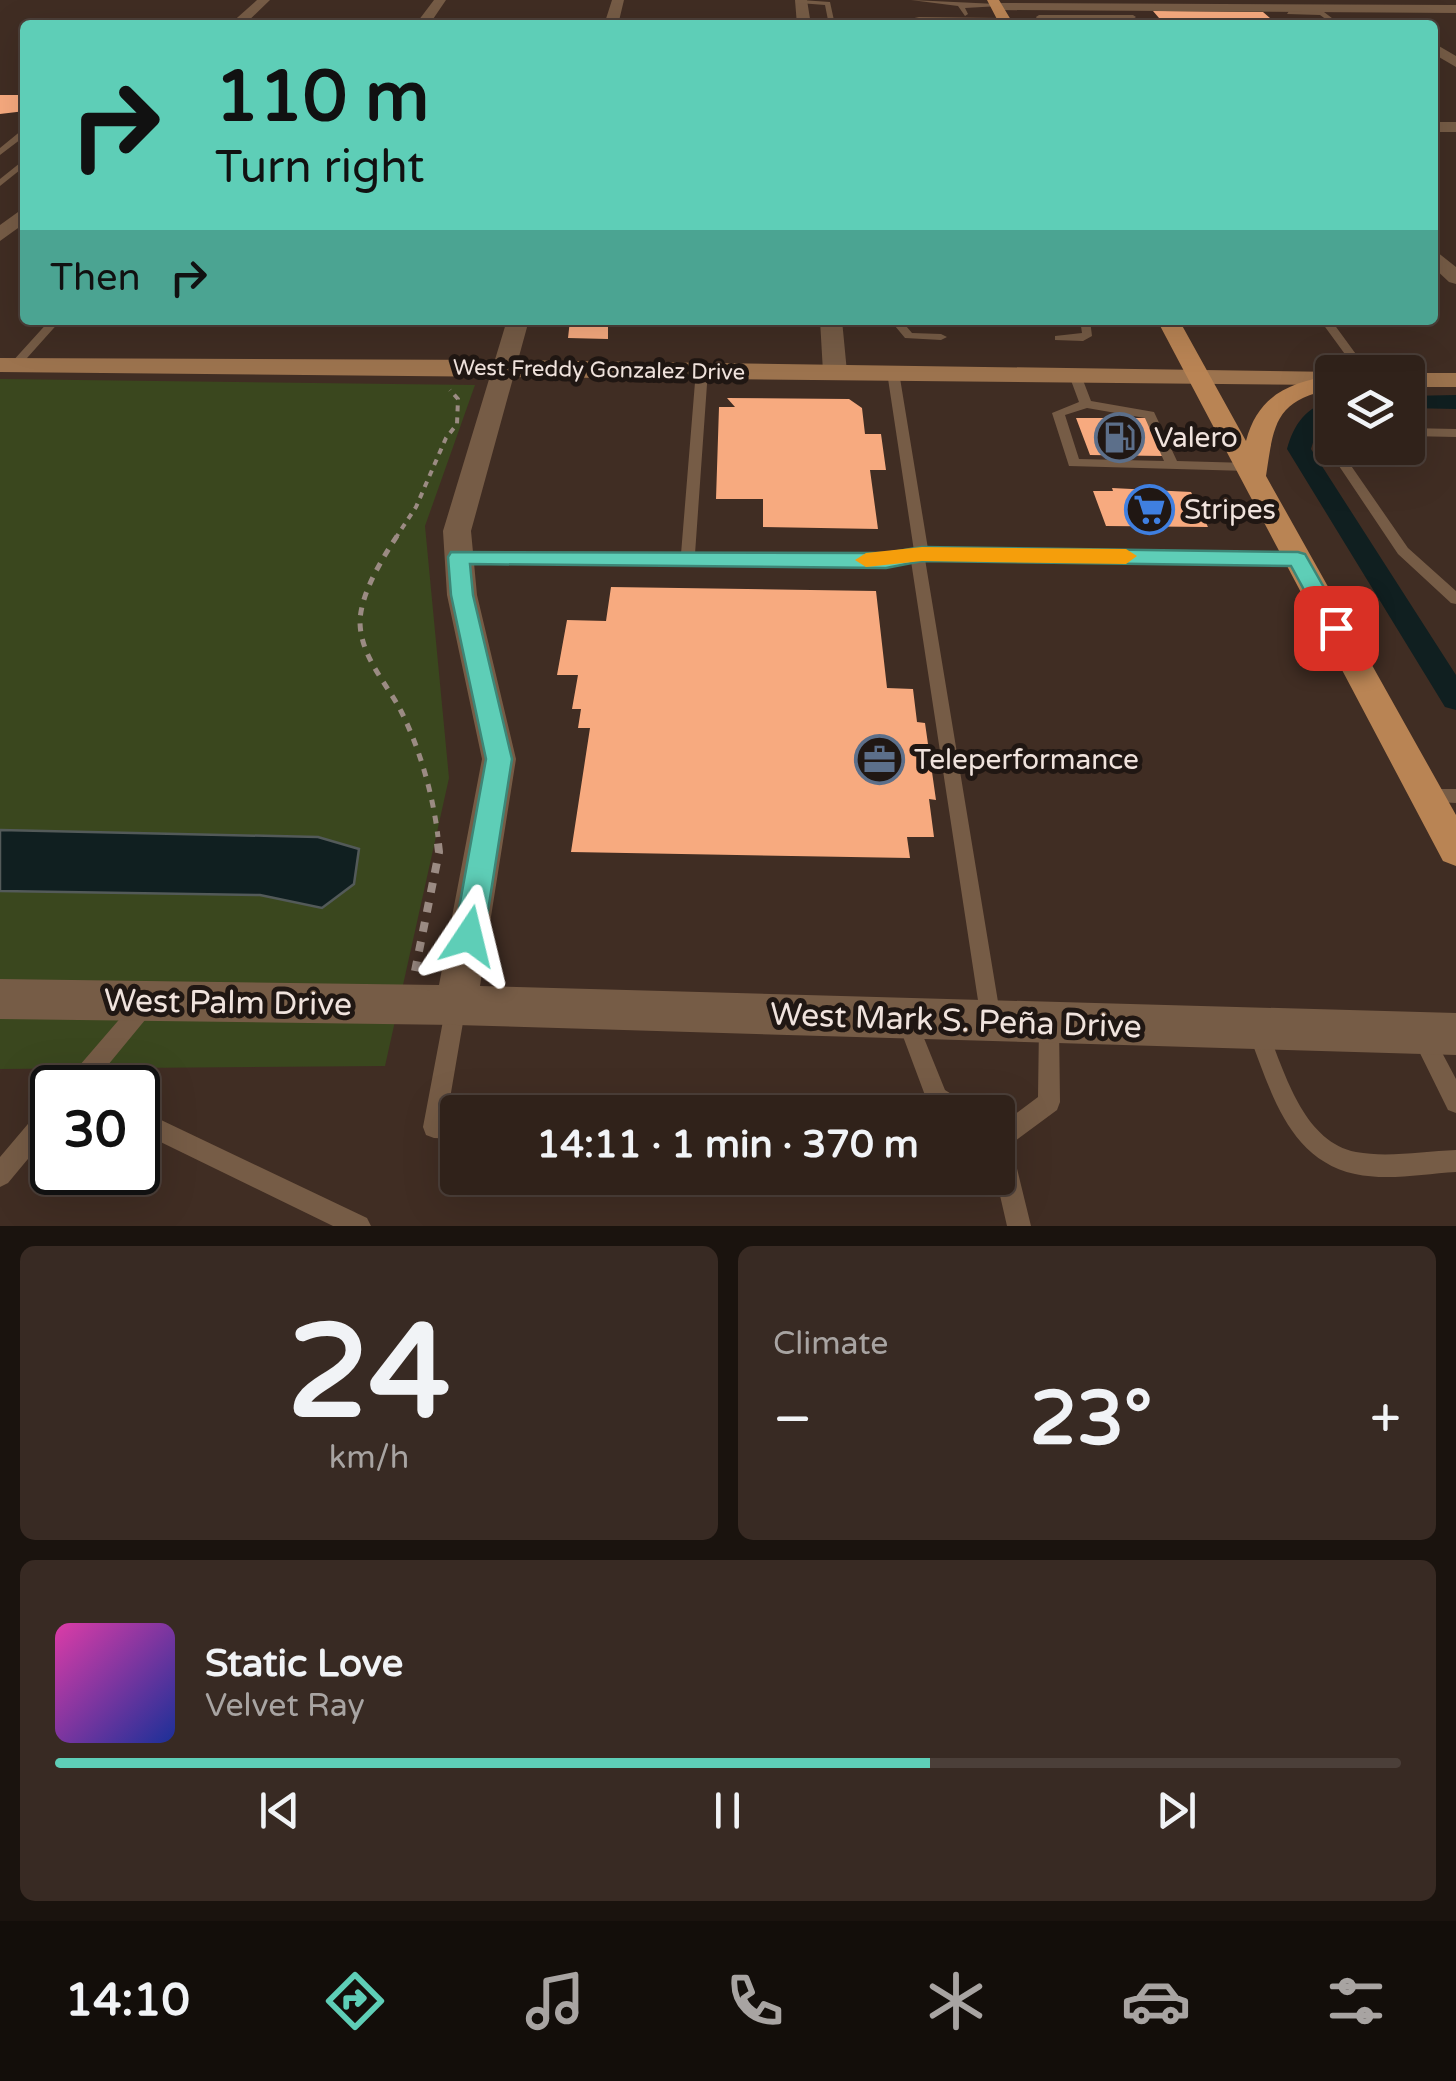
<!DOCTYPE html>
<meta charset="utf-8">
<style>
body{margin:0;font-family:"Varela Round",sans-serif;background:#382a23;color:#f1f3f6;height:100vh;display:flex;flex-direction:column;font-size:38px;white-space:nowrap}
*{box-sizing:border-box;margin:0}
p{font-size:32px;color:#a8a4a2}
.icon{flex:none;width:55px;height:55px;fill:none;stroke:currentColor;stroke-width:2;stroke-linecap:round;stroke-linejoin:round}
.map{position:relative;height:1226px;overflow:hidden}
.sheet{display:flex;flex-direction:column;gap:20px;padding:20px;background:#1a130e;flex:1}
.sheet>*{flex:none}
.guide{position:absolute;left:20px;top:20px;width:1418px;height:305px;border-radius:10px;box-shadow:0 10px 40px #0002,0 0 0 2px #4b3f39;background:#5eceb7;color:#111;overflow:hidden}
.fabs{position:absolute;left:1315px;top:355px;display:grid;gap:20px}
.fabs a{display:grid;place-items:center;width:110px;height:110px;border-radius:10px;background:#30221a;box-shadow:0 10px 40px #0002,0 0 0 2px #4b3f39;font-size:50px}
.speed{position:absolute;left:30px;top:1065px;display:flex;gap:20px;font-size:50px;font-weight:700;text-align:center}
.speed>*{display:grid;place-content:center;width:130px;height:130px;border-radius:50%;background:#30221a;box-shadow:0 10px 40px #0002,0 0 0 2px #4b3f39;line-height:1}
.speed .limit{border:5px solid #111;border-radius:15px;background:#fff;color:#111}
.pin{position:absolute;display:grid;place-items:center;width:85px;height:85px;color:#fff;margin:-42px;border-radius:20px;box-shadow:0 5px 15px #0006}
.me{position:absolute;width:110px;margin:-55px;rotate:10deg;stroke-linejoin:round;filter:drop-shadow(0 0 8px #0008)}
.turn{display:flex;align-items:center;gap:35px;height:210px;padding:0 30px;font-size:45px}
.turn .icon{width:130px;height:130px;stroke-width:2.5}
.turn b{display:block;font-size:70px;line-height:85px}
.then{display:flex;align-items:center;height:95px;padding:0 30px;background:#0003;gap:20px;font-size:38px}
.big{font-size:75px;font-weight:800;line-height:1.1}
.sheet .tile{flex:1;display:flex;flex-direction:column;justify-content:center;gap:15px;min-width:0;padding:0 35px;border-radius:15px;background:#382a23}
.sheet .dial{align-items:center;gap:0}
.dial b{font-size:130px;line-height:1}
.song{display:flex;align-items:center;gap:30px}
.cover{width:120px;height:120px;border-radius:15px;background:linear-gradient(135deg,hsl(320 70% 55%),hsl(230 70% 35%))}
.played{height:10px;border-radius:5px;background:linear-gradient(90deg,#5eceb7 65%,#4b3f39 65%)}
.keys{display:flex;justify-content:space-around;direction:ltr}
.heat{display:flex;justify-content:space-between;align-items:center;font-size:55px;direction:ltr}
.sheet .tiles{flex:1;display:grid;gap:20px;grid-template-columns:1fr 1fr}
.tile:last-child{grid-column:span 2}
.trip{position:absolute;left:440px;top:1095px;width:575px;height:100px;border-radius:10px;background:#30221a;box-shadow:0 10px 40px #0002,0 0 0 2px #4b3f39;font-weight:800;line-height:100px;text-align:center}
.dock{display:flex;height:160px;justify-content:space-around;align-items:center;background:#130e0a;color:#a8a4a2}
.dock .icon{width:70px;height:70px}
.dock .selected{color:#5eceb7}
.dock b{font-size:45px;color:#f1f3f6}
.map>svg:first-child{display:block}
.green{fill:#3a471e}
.water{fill:#101f20;stroke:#535a59;stroke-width:2.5}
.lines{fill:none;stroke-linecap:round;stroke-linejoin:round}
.canal{fill:#101f20;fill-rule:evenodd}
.building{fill:#f7aa7f}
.path-far2{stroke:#9b8b83;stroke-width:4;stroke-dasharray:6 6;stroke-linecap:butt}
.path-far1{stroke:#9b8b83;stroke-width:5;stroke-dasharray:8 8;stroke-linecap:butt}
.path{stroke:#9b8b83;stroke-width:8;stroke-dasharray:10 10;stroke-linecap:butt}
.lane{fill:#765c46;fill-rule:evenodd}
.street{fill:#765c46;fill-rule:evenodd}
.secondary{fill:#9c734e;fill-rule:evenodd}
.primary{fill:#b98454;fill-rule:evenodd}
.route{fill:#5eceb7;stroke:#3d8677;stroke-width:2.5}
.slow{fill:#f59e0b}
.labels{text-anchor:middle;stroke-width:10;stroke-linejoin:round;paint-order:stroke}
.far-street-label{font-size:22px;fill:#f0e3dd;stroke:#201713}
.poi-label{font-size:28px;fill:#f0e3dd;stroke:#201713;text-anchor:start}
.near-street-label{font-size:32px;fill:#f0e3dd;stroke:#201713}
</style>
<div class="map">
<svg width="1456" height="1226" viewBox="0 0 1456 1226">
<rect width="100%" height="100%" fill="#402d23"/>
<path class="green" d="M0,379L475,385L425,526L449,778L385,1066L0,1069Z"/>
<path class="water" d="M0,830L318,837L359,849L354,884L322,908L260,895L0,891Z"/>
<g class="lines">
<path class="canal" d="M1456,395V409L1408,408V396Z
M1332,400V415L1318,426L1311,449L1456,675V710L1445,707L1287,449C1294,424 1306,407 1332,400Z"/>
</g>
<path class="building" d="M1153,11L1263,12L1278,25H1165Z
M0,95H25V111L0,114Z
M570,320H608V339L568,338Z
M727,398L849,399L862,408L865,434H881L886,470H870L878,529L763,527V499H716L719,407H735Z
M1076,418H1146L1163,456L1090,455Z
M1112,488L1191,492L1208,527L1106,526L1093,491H1113Z
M611,587L876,591L887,688L913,689L917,722L925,723L936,800L929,799L934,837H907L910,858L571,852L590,728H578L581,709H572L578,675H557L567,620L606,621Z"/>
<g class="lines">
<path class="path-far2" d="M395,539L416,507L446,438L457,424L458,399L450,390"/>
<path class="path-far1" d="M397,536C382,559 361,593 360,621C360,656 386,682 401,711C420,749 433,795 438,837"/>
<path class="path" d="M415,971L439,852L437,835"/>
<path class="lane" d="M801,0L830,2L835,25H829L825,5L799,3Z
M911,0L997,4L1000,6L965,8L968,14L965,16L958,6Z
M1289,11L1324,12L1341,25H1334L1320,15L1287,14Z
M1039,15H1133L1136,17L1133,19H1043L1047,25H1041L1036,17Z
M919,17L1004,18L1007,20L1004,22L919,21H916V25H910V19Z
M22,130H25V136L0,155V148Z
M25,159V166L0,186V179Z
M50,320H61L19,367H11V363Z
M890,320H901L912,333L941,334L947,337L941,340L905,338Z
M1080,320H1090L1092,336L1083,341L1055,340V336L1082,333Z
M1320,320H1331L1369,372H1358Z
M702,367L708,370L695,554L886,555L914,551L887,372L893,369L899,372L928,549L1298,554L1305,559L1298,564L925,559L1001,1020L998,1027L991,1030L984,1027L981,1020L911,561L886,565L459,562L452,557L459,552L681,554L696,370Z
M1075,372L1081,375L1091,401L1154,412L1177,461L1248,463L1254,467L1248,471L1069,466L1052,413L1079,402L1069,375ZM1087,408L1145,418L1164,461L1079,459L1065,415Z
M1408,428L1456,429V437L1408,436Z
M1335,448H1347L1345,457L1408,548L1456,591V604L1451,603L1398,554L1333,457Z
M1427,789H1456V803L1421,801L1418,796L1421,791Z
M456,995L463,998L466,1005L447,1116L458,1117V1139L434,1138L426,1135L423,1127L446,1005L449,998Z
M143,997L150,1000L153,1007L150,1014L89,1088H64L67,1080L136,1000Z
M908,1013L915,1016L945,1090L967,1104L970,1112H940L929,1106L898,1023L901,1016Z
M1049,1015L1056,1018L1059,1025L1060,1102L1057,1110L1011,1144L1031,1226H1007L996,1178L998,1127L1038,1097L1039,1025L1042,1018Z
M1258,1022L1265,1025C1284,1068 1301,1141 1356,1152C1388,1158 1424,1151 1456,1150V1172C1423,1174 1387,1181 1355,1174C1287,1159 1270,1088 1248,1032L1251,1025Z
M1423,1027L1430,1030L1456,1079V1113L1448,1110L1412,1037L1416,1030Z
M52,1102V1130L8,1183L0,1187V1157L44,1105Z
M138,1109L367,1218L371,1226H333L138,1131Z"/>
<path class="street" d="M257,0H270L244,25H229Z
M434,0H446L429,25H415Z
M612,0H624L618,25H604Z
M795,0H807L811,25H797Z
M993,3L1456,5V13L997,10L993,9Z
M1432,42L1456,56V67L1432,53Z
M1432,122H1456V132H1432Z
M25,207V223L0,241V225Z
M1432,248L1456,267V284L1449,282L1432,266Z
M507,320H529L471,531L477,595L516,759L480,986L1456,1013V1055L456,1025L0,1019V979L439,985L482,759L447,595L443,531Z
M820,320H842L847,372L843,377H827L823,372Z"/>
<path class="secondary" d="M0,358L503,360L1338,372H1332V385L0,372Z
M1408,373H1456V387H1408Z"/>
<path class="primary" d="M987,0H999L1014,25H1000Z
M1157,320H1179L1246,441C1258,395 1289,383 1332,375V389C1275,401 1274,423 1266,476L1456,815V866L1443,861Z"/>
</g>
<path class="route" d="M922,547L1298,552L1305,554L1347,628L1336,637L1328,634L1291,566L922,561L886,568L470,564L473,595L512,759L484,936L479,945L469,949L458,945L454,936L486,759L451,595L448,557L451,552L886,553Z"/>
<path class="slow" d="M922,547L1126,549L1137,556L1126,564L922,561L866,567L855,560L866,553Z"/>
<defs>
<symbol id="fuel-ring" viewBox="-11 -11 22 22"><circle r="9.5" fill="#201713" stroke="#5c6f8a" stroke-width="1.5"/><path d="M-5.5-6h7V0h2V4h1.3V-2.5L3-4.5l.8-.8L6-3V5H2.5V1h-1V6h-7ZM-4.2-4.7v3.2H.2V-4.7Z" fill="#5c6f8a"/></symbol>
<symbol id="supermarket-ring" viewBox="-11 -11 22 22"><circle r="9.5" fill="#201713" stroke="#3f7fe0" stroke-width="1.5"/><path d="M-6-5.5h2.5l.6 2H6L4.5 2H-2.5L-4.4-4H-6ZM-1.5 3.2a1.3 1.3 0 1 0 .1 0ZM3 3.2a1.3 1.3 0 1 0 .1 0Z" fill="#3f7fe0"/></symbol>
<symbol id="office-ring" viewBox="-11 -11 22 22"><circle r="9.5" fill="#201713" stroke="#5c6f8a" stroke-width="1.5"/><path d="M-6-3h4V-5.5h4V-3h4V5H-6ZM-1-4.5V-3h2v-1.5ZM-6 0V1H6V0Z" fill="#5c6f8a"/></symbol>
</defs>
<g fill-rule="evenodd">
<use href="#fuel-ring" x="1092" y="410" width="55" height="55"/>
<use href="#supermarket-ring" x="1122" y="482" width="55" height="55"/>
<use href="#office-ring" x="852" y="732" width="55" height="55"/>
</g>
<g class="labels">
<g class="far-street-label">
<text transform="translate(599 369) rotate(1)" y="8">West Freddy Gonzalez Drive</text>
</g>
<g class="poi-label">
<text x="1154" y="447">Valero</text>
<text x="1184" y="519">Stripes</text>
<text x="914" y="769">Teleperformance</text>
</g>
<g class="near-street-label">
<text transform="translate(228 1002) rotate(1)" y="11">West Palm Drive</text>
<text transform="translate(956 1020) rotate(2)" y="11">West Mark S. Peña Drive</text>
</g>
</g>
</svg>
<div class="fabs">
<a><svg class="icon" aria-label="layers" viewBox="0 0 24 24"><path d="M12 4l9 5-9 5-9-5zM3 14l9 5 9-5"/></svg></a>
</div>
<div class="speed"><div class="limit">30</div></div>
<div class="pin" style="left:1336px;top:628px;background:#d93025"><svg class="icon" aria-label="arrive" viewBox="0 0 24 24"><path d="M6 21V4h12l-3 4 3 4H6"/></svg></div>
<svg class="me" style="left:469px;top:936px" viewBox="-20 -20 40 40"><path d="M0-17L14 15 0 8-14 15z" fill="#5eceb7" stroke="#fff" stroke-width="4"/></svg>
<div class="trip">14:11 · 1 min · 370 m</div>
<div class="guide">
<div class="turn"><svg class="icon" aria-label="right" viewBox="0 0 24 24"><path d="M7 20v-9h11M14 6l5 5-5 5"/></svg><div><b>110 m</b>Turn right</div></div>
<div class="then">Then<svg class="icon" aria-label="right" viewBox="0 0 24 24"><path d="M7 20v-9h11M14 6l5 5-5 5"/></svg></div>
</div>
</div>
<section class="sheet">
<div class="tiles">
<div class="tile dial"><b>24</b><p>km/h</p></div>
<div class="tile"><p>Climate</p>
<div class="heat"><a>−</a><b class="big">23°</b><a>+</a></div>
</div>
<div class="tile">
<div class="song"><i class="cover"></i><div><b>Static Love</b><p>Velvet Ray</p></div></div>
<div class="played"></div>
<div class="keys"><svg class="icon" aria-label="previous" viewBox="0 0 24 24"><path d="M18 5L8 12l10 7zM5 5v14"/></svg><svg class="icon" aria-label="pause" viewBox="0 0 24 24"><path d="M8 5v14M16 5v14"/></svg><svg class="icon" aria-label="next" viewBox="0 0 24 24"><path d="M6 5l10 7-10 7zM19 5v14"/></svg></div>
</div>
</div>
</section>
<nav class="dock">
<b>14:10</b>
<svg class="icon selected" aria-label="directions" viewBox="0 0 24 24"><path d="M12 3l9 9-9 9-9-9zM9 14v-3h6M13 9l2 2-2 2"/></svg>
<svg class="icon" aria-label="music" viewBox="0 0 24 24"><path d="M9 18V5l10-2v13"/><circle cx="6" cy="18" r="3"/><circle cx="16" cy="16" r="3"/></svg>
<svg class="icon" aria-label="phone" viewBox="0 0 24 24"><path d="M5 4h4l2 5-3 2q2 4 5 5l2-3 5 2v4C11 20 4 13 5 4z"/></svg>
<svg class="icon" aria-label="climate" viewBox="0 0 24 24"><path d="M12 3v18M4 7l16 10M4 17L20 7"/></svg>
<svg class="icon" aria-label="car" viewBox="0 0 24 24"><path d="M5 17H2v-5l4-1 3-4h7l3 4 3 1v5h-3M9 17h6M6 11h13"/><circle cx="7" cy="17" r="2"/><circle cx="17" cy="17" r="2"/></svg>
<svg class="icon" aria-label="filters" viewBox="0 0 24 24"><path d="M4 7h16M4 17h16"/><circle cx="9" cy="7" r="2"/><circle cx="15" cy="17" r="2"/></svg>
</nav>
